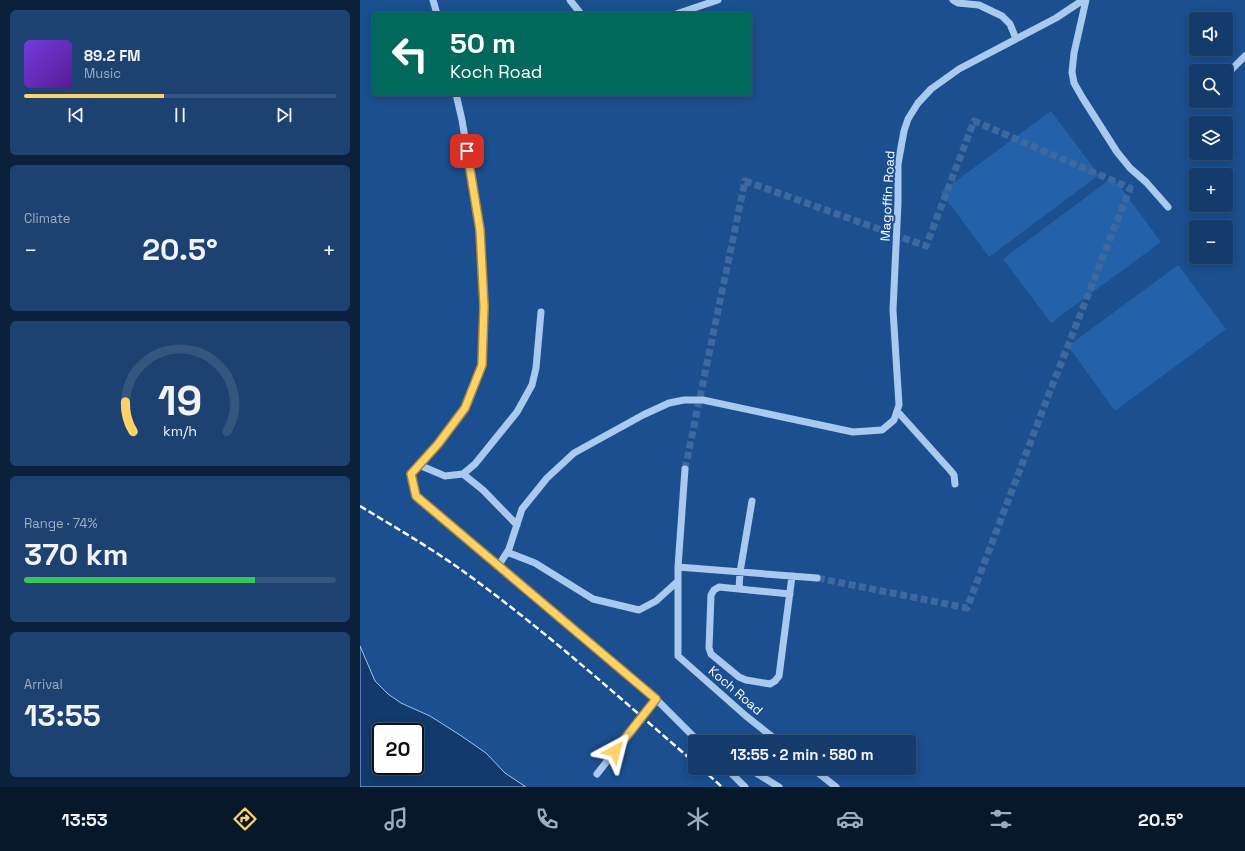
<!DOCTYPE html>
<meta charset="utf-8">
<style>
body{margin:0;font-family:"Space Grotesk",sans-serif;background:#1d4271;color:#f1f3f6;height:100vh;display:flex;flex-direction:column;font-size:15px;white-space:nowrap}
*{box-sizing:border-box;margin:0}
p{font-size:13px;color:#9dadc1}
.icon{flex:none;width:22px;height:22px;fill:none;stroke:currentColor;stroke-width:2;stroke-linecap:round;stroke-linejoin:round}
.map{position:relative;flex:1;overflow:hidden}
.sheet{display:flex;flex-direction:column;gap:10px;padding:10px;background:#0b203b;width:360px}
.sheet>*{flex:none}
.top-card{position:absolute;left:12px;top:12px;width:380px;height:84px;border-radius:4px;box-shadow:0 2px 10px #0003,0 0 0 1px #33557e;background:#00695c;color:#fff;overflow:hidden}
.buttons{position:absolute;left:829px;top:12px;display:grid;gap:8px}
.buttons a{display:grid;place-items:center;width:44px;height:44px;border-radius:4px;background:#143b6b;box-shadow:0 2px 10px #0003,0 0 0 1px #33557e;font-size:20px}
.speed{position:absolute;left:12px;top:723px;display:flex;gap:8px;font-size:20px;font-weight:700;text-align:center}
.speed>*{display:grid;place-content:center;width:52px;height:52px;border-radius:50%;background:#143b6b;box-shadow:0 2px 10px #0003,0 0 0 1px #33557e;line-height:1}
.speed .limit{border:2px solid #111;border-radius:6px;background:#fff;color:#111}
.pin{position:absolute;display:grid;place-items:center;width:34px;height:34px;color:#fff;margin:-17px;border-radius:8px;box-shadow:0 2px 6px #0006}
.me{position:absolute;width:44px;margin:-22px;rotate:38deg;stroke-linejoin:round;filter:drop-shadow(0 0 3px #0008)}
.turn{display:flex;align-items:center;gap:14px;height:84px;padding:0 12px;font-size:18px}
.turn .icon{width:52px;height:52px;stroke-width:2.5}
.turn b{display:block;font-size:28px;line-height:34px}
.big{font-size:30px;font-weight:700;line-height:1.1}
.sheet .widget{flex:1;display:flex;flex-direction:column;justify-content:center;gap:6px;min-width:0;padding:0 14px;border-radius:6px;background:#1d4271}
.sheet .dial{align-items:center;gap:0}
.dial svg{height:104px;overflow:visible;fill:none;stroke:#33557e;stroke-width:7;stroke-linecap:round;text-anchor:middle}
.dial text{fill:#f1f3f6;stroke:none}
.song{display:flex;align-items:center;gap:12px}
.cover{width:48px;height:48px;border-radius:6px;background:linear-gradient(135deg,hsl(260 70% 55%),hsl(270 70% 35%))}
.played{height:4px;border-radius:2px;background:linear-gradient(90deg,#ffd166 45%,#33557e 45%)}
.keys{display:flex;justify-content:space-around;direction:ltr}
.heat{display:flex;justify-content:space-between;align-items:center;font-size:22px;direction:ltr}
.charge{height:6px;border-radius:3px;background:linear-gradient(90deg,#34c759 74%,#33557e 0)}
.trip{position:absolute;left:328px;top:735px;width:228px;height:40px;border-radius:4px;background:#143b6b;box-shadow:0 2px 10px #0003,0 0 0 1px #33557e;font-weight:700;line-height:40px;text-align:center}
.dock{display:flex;height:64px;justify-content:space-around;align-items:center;background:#08182b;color:#9dadc1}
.dock .icon{width:28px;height:28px}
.dock .selected{color:#ffd166}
.dock b{font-size:18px;color:#f1f3f6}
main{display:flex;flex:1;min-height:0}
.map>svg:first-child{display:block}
.green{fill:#2461a8}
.water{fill:#123a6d;stroke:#9cc4f0;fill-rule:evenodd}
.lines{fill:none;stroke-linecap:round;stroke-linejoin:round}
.minor-tunnel{stroke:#3d69a0;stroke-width:7;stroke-dasharray:7 3.5;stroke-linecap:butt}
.minor{stroke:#a9c9ee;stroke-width:7}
.rail{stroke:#fff;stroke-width:2.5;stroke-dasharray:7 3;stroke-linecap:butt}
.route-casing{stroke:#a68842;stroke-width:10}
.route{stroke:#ffd166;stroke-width:7}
.labels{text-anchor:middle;stroke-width:4;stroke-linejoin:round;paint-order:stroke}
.street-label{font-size:13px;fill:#fff;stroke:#1b4f8f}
</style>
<main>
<section class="sheet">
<div class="widget">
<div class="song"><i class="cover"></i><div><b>89.2 FM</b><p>Music</p></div></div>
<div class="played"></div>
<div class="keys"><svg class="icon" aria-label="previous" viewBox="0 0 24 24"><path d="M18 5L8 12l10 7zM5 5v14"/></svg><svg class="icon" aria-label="pause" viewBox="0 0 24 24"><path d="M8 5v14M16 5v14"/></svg><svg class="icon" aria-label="next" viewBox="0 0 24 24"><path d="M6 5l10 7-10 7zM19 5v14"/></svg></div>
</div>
<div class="widget"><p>Climate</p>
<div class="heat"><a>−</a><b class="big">20.5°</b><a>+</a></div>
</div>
<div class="widget dial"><svg viewBox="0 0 100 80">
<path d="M14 69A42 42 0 1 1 86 69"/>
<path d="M14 69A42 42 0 0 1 8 46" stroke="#ffd166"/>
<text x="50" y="56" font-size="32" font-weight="700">19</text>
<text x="50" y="72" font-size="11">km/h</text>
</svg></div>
<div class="widget"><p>Range · 74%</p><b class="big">370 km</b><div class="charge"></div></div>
<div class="widget"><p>Arrival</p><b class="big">13:55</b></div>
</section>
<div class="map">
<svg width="885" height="787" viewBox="0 0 885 787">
<rect width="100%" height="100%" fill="#1b4f8f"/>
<path class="green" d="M691,111L739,175L629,257L581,192Z
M753,177L801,242L691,323L643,259Z
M818,265L866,329L755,411L708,346Z"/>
<path class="water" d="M0,646L15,681L28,694L41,703L70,716L100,735L126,753L145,773L166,787H0ZM21,732H55V766H21Z"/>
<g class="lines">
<path class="minor-tunnel" d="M325,469L385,181L566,246L614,121L770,188L687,399L607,608L457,578"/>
<path class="minor" d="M73,0L77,14
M210,0L221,14
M593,0L598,3L619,5L642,16L650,24L656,39
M726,0L714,53L712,72L714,83L722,97L757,152L770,168L786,182L808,207
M316,14L358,0
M871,70L885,56
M96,94L102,120L120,230L124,306L122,365L105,408L79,444L51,474L56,495L296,699
M537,411L590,470L594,475L595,484
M59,465L85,476L103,474L115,464L157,412L172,385L176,368L181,312
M325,469L318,567V656L386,716L419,742
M103,474L123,490L157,525
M147,552L175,563L233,599L279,610L296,601L318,581
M139,565L149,549L162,509L187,478L214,453L283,415L309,403L324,400H343L493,432L522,430L534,420L539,405L533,310L538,203V164L544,131L548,119L558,103L571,89L599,69L696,18L723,0
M318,567L457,578
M379,589L380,572L392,501
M430,594L359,587L354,590L351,595L349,648L351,654L379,677L386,680L410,684L415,681L419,676L432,576
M366,768L385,787
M388,768L419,787
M452,768L476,787
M237,774L296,699L339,742"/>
<path class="rail" d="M0,506C36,528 73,549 107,574C187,632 261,699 335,763
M341,768L362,787"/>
</g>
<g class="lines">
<defs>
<path id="route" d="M107,151L120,230L124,306L122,365L105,408L78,444L51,474L56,496L296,699L255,751"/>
</defs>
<use href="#route" class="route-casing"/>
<use href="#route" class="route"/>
</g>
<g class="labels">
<g class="street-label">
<text transform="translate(527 196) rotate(-87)" y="5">Magoffin Road</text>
<text transform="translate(376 690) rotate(41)" y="5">Koch Road</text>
</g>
</g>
</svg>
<div class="buttons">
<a><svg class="icon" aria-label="sound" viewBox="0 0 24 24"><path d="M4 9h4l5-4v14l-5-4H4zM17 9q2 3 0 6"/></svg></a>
<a><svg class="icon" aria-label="search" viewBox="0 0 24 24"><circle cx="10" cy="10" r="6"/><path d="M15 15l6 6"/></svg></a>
<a><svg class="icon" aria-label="layers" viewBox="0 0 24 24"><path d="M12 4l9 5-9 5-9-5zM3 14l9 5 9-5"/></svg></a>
<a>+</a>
<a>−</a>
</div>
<div class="speed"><div class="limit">20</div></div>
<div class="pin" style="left:107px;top:151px;background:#d93025"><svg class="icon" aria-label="arrive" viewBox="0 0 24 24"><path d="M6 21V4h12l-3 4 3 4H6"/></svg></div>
<svg class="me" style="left:255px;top:751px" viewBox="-20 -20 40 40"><path d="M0-17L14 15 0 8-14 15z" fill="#ffd166" stroke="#fff" stroke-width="4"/></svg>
<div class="trip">13:55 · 2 min · 580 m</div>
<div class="top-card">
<div class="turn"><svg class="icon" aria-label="left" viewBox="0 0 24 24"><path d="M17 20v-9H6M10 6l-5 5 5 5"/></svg><div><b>50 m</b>Koch Road</div></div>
</div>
</div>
</main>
<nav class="dock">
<b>13:53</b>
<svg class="icon selected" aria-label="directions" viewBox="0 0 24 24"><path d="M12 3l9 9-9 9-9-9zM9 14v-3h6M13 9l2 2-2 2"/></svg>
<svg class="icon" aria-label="music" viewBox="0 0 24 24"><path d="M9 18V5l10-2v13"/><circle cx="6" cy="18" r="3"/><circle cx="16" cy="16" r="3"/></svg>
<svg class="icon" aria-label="phone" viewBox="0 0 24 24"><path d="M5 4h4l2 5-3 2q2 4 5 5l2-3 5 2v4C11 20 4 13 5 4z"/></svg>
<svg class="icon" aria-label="climate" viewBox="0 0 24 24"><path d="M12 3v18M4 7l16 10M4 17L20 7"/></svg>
<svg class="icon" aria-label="car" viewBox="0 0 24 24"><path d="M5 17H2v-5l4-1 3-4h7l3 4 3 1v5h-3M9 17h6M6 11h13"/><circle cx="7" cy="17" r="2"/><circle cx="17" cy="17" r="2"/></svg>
<svg class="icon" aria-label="filters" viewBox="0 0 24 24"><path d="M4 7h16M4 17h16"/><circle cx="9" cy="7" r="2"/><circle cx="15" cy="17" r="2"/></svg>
<b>20.5°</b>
</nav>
